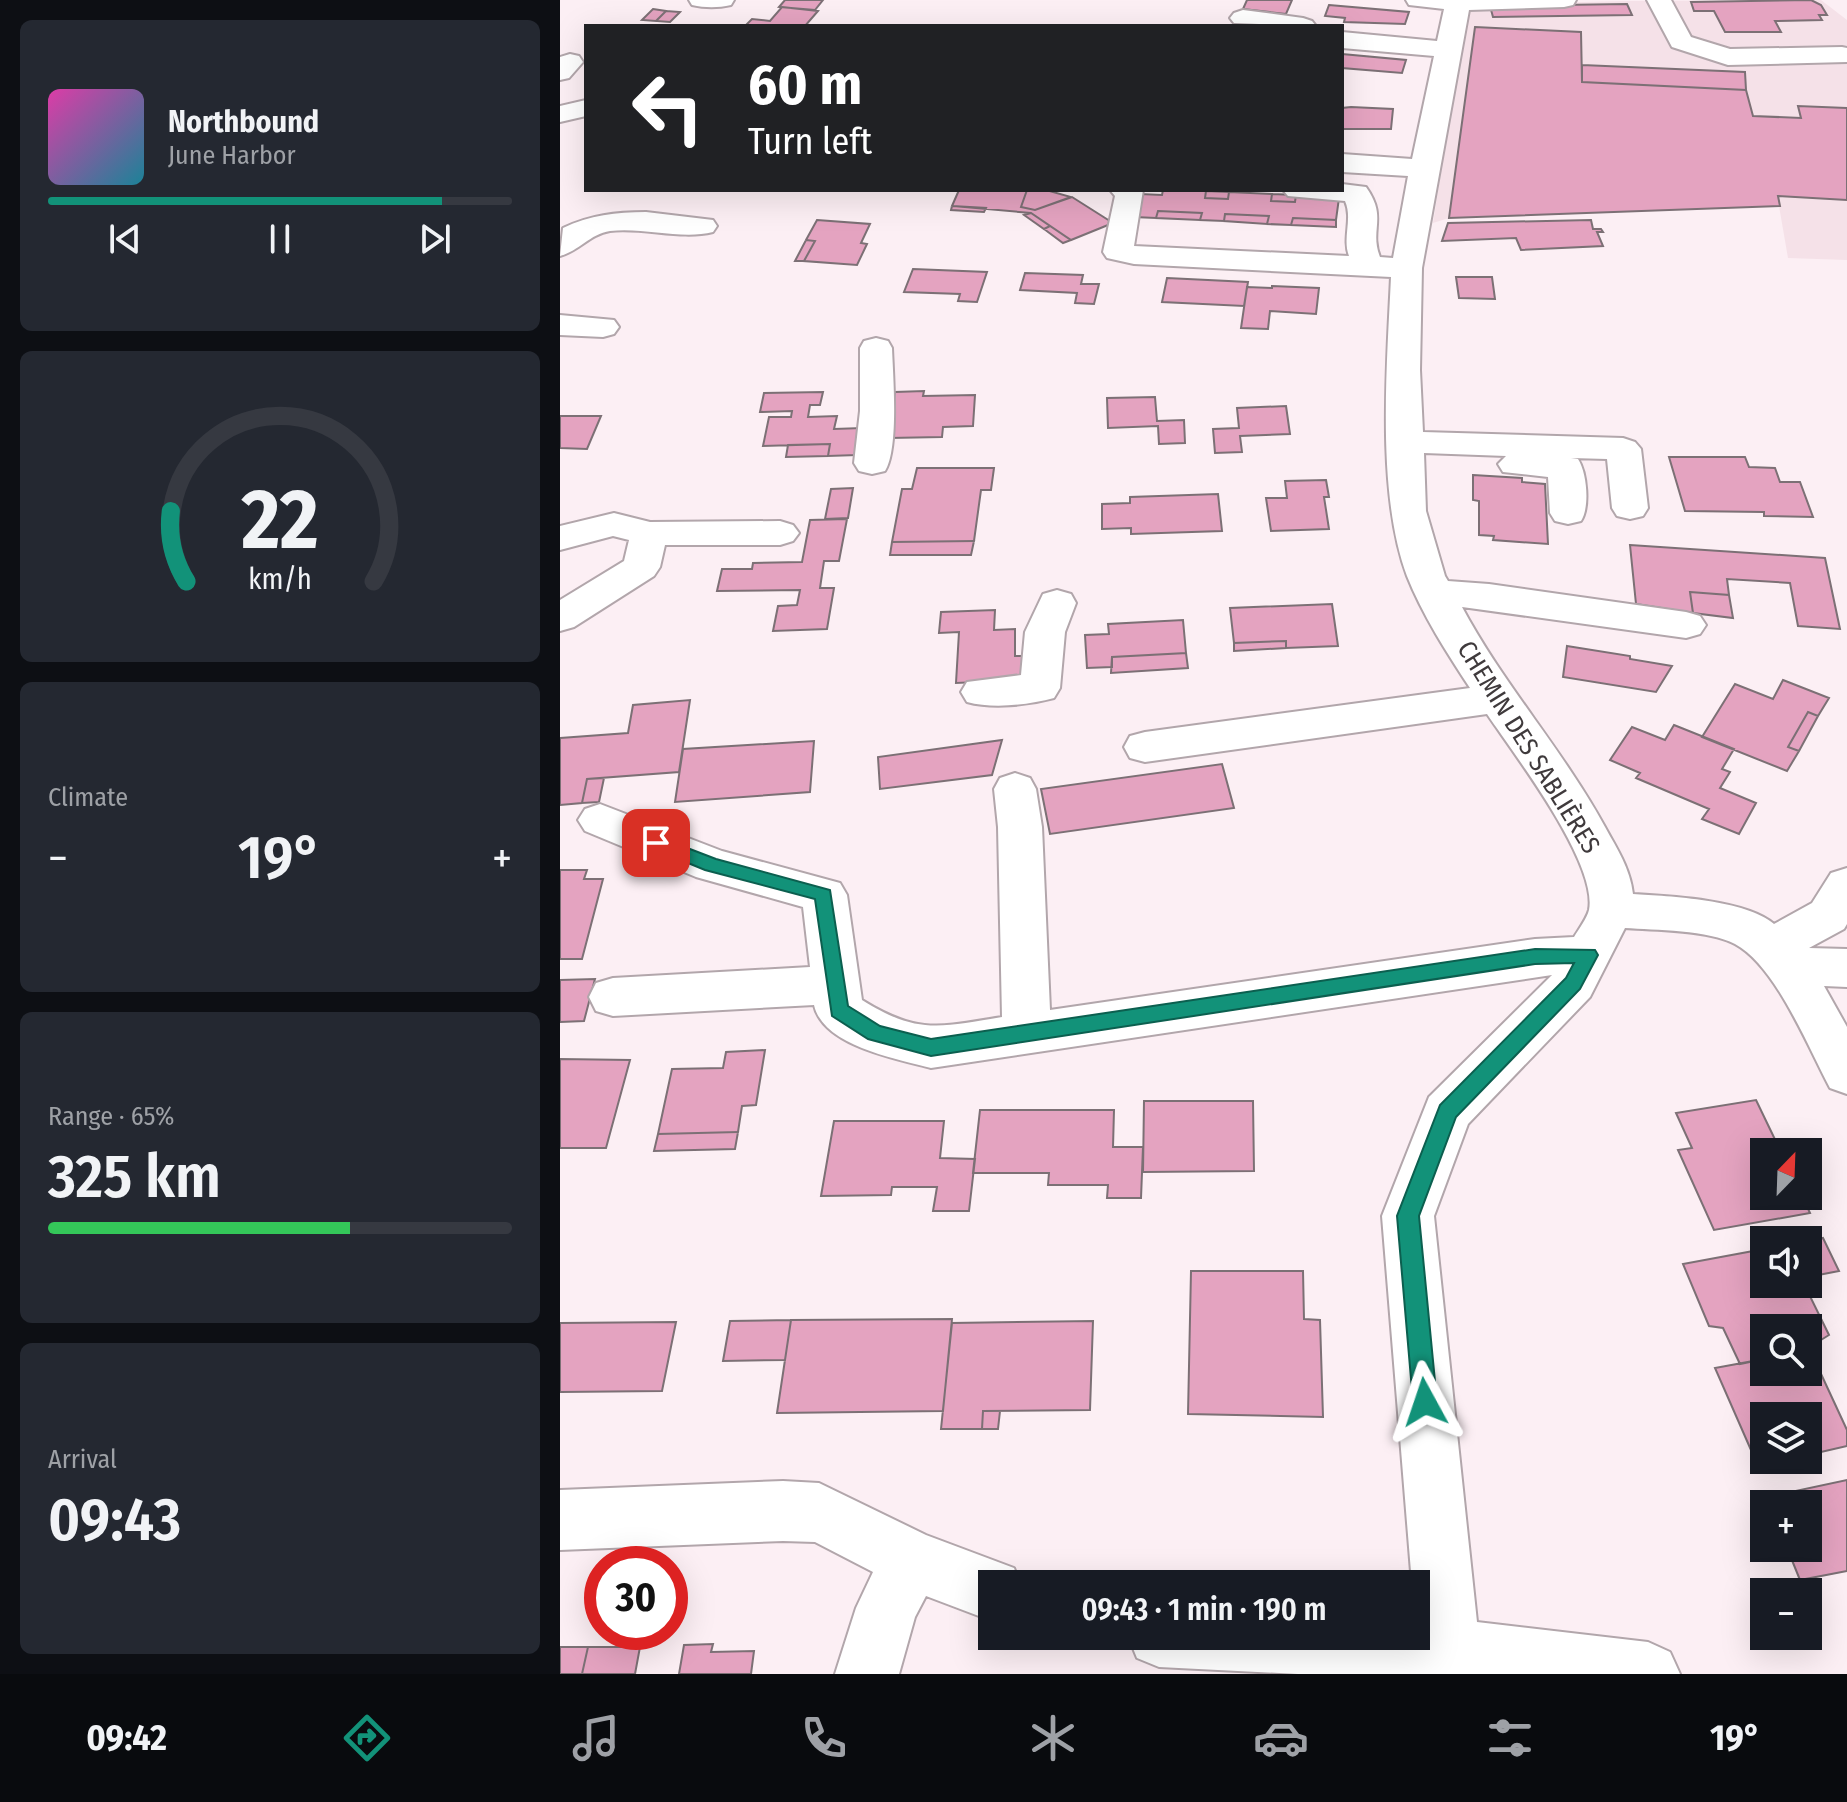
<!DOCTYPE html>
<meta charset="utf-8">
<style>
body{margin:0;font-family:"Fira Sans Condensed",sans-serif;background:#242831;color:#f1f3f6;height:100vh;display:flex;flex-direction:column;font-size:30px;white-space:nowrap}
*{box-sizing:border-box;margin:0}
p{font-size:26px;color:#9ea1a6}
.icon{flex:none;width:44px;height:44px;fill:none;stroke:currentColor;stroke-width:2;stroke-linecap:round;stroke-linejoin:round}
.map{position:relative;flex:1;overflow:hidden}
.panel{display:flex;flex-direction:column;gap:20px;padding:20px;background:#0d0f14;width:560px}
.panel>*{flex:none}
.guide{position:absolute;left:24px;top:24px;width:760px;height:168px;border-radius:0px;box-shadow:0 8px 32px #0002;background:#202124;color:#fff;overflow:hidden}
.needle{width:52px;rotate:23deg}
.controls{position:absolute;left:1190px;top:1138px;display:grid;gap:16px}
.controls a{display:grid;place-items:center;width:72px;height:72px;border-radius:0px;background:#171b24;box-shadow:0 8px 32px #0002;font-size:40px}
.speed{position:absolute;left:24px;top:1546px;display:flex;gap:16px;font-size:40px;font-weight:700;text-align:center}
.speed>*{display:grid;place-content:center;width:104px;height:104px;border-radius:50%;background:#171b24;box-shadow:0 8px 32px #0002;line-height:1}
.speed .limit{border:12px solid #d22;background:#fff;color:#111}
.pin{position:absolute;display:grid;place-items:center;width:68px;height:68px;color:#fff;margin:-34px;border-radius:16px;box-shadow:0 4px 12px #0006}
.me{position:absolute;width:88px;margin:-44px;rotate:355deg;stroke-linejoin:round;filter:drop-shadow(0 0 6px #0008)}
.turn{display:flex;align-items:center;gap:28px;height:168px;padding:0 32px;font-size:36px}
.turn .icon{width:104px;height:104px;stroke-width:2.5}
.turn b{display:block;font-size:56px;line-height:68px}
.big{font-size:60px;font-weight:600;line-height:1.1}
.panel .widget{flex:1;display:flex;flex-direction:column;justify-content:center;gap:12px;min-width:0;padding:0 28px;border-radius:12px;background:#242831}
.panel .dial{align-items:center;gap:0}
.dial svg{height:208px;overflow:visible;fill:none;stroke:#363941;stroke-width:7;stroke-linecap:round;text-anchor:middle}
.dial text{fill:#f1f3f6;stroke:none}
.song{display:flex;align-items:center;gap:24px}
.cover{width:96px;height:96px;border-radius:12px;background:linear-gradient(135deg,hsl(320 70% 55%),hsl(190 70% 35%))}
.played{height:8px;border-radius:4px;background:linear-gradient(90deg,#129279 85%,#363941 85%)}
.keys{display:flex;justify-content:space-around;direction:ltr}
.heat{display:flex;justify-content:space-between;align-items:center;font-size:44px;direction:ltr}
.charge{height:12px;border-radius:6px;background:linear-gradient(90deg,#34c759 65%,#363941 0)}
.trip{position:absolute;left:418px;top:1570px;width:452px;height:80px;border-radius:0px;background:#171b24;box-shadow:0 8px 32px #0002;font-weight:600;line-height:80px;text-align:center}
.tabs{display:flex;height:128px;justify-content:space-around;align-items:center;background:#090b0e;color:#9ea1a6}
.tabs .icon{width:56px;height:56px}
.tabs .on{color:#129279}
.tabs b{font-size:36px;color:#f1f3f6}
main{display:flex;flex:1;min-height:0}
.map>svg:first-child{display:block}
.built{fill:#f5e1e8}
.building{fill:#e4a3c0;stroke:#7c7075;stroke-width:2}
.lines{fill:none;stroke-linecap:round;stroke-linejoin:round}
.minor-casing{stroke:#b2a6ab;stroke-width:4}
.minor{fill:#fff;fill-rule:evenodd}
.route{fill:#129279;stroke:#0c5f4f;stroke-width:2}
.labels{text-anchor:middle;stroke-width:6;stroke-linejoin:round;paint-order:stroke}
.street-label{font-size:26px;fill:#3f3a3c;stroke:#fff}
</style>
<main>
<section class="panel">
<div class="widget">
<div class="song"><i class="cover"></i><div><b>Northbound</b><p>June Harbor</p></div></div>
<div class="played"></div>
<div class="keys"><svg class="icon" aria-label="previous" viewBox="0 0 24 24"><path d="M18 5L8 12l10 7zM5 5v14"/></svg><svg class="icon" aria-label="pause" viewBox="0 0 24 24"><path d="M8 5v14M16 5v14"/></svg><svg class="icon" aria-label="next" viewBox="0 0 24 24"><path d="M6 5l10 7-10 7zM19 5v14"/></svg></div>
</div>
<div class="widget dial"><svg viewBox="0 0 100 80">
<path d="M14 69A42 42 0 1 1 86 69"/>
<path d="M14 69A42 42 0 0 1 8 42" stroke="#129279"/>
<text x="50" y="56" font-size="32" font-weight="700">22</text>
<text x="50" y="72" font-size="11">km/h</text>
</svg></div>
<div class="widget"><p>Climate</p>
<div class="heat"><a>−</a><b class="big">19°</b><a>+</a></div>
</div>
<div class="widget"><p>Range · 65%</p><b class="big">325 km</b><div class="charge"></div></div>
<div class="widget"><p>Arrival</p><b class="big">09:43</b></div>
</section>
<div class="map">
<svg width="1287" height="1674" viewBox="0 0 1287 1674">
<rect width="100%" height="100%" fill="#fceff4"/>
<path class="built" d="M1261,0L1287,20V260L1228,258L1219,206L889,218L873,223L907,5L1063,1Z"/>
<path class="building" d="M225,0H263L255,10L219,7Z
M687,0H732L726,14L683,9Z
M1251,0L1261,5L1267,15H1259L1262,20L1215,21L1221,32H1165L1154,11H1134L1131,2Z
M1067,4L1072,15L933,17L930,6Z
M769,5L849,12L845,24L784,22L785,18L765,16Z
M222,7L258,11L245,26H185L192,19L210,21Z
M93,9L106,11L96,21L82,20Z
M106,11L120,12L110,22L96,21Z
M915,27L1021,32L1022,82L1186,90L1193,116L1241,118L1238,106L1287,108V200L1218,196L1220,206L889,218Z
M782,54L846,60L842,73L782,68Z
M1022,65L1185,72L1186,90L1022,82Z
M791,107L833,109L831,129H782V108Z
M399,190H467L461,207L475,210L512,197L553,223L511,240L471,213L392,206Z
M467,190H486L511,197L475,210L461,207Z
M603,190L646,191L645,198L668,199L669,192L712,194L711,201L735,202L736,195L779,198L776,220L733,218L731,225L707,224L709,216L665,214L664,221L640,220L642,213L598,211L596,218L574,217L580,194L602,195Z
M646,191L669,192L668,199L645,198Z
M712,194L736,195L735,202L711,201Z
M392,206L426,208L424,212L391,210Z
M598,211L642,213L640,220L596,218Z
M471,213L490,226L484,229L464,215Z
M665,214L709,216L707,224L664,221Z
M733,218L776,220V227L731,225Z
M257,220L310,224L301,243L307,244L297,265L244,261L255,241L246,240Z
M1031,220L1033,229H1041L1043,232H1037L1043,246L961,250L956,238L882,241L888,223Z
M490,226L511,240L503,243L484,229Z
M246,240L255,241L244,261H235Z
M353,269L427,272L417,302L398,301L400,294L344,292Z
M465,273L523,275L521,284H539L534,304L515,303L517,293L460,290Z
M896,277H932L935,299L899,298Z
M607,278L688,282L684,306L602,302Z
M712,286L759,288L756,314L710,311L708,329L681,328L687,287L712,288Z
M364,391L363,396L415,395L413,426L383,427L382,437L329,438L335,392Z
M263,392L260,405H250L248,417L277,416L274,429L302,428L297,455L268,456L270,444L203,446L209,417H231L232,411L200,412L204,393Z
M595,397L597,421L624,420L625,443L599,444L598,426L548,428L547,398Z
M726,406L730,434L680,436L682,452L655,453L653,429L679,428L677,408Z
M0,416H41L27,449L0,448Z
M270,444L268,456L226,457L228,445Z
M1109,457H1185L1189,467L1215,468L1220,482H1240L1253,517L1204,516V512L1125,511Z
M357,468H434L431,490H421L414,541L332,542L342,489H352Z
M913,475L962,478V482L985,484L988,544L933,540L934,536L919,535V501L913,500Z
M766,480L769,497H764L769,529L711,531L706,498H727L725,481Z
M293,488L288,518L265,519L271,489Z
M658,494L662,531L571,534V528L542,529V504L570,503V497Z
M287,519L279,561H264L260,588H274L267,629L213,631L218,606L237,605L240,590L157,591L162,569H192L193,563L242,562L250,520Z
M414,541L411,555H330L332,542Z
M1070,545L1265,558L1280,629L1238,626L1230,583L1167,579L1169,595L1130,592L1133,613L1076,604Z
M1130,592L1169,595L1173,618L1133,613Z
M772,604L778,646L726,648V641L674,643L670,608Z
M435,610L434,630L455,629V656H462V680L396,683L399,632L379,633L381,612Z
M623,620L626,653L552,657V667L527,668L525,635L549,634L548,624Z
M726,641V648L674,651V643Z
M1007,646L1070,656V659L1112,666L1096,692L1003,677Z
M626,653L628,668L551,673L552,657Z
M1223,680L1269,698L1258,716L1248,712L1228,747L1239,751L1227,771L1142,737L1175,684L1213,699Z
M130,700L119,772L27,779L22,803L0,805V738L68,733L73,705Z
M1248,712L1258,716L1239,751L1228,747Z
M1114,725L1174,749L1162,769L1170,772L1160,788L1196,803L1179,834L1142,819L1149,809L1076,778L1080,773L1050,760L1072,727L1105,740Z
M442,740L432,775L320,789L318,757Z
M254,741L250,792L115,802L123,749Z
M662,764L674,808L490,834L481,789Z
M44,778L39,802L22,803L27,779Z
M0,870H27L24,879H43L22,959H0Z
M35,979L24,1021L0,1022V980Z
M205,1050L196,1105L182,1106L178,1132L98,1134L112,1069L163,1068L166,1052Z
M0,1059L70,1060L46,1148H0Z
M1196,1100L1221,1152H1204V1196H1242L1250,1213L1154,1230L1118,1150L1132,1148L1116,1113Z
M584,1101H693L694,1171L583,1172Z
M420,1110H554L553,1147H583L581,1198H547L548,1185H488L489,1173H413Z
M274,1121H384L380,1158L415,1159L409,1211H373L377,1187H332L331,1195L261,1196Z
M178,1132L175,1149L94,1151L98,1134Z
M1263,1238L1279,1271L1248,1277V1241Z
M1204,1249V1284H1244L1269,1335L1248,1348V1328H1204V1359L1180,1364L1163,1328L1149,1326L1123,1264Z
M631,1271H743L744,1319L760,1320L763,1417L628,1414Z
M392,1319L383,1411L217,1413L231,1320Z
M231,1320L225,1360L163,1361L170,1321Z
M533,1321L530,1410L423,1411L422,1429H381L392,1323Z
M116,1322L102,1391L0,1392V1323Z
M1249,1348L1287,1430V1446L1248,1455V1416H1204V1460H1225L1198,1466L1155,1368L1204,1359V1372H1248Z
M423,1411H440L438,1429H422Z
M1287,1480V1571L1240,1580L1227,1548H1248V1504H1210L1207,1497Z
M153,1644L151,1652L194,1651L191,1674H119L124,1645Z
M0,1647H28L22,1674H0Z
M28,1647H80L75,1674H22Z"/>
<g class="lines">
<defs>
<path id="minor" d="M129,0H174L171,5C158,8 145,8 132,5Z
M846,0H1016L1013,5L1004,7L909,10L862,268L860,370L863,432L1063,438L1075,442L1081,449L1088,508L1083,516L1070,519L1057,516L1052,508L1047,459L1011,458L1018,459C1027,473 1030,507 1021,521L1008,524L995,521L990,513L988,477L943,472L938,464L946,456L864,453L866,511L885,576L888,581L929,584L1126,612L1140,616L1146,625L1140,634L1126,638L902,607C943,684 1003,750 1045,827C1057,849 1070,868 1073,894C1109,896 1187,900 1214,924L1252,903L1271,873L1287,868V924L1284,929L1249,948L1287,949V987L1264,986L1287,1027V1094L1270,1088C1248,1047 1216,966 1175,944C1149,930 1095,930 1065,928L1030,997L908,1124L874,1216L917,1622L1088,1642L1110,1652L1120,1674H738L599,1667L577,1658L568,1636H856V1584H852L822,1216L869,1097L992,975L371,1068C337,1059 263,1046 254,1005L53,1016L36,1011L29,997L36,983L53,978L250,967L243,907L136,877L25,831L18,820L25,809L40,804L162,851L280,883L287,895L302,1000C358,1035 380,1027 442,1017L438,827L434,789L440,778L455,773L470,778L476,789L482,827L490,1010L975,939L1014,937C1019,929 1027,918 1029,910C1038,863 954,754 927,714L585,762L570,758L564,747L570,736L585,732L910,688C887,653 862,614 847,576C816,493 827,365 831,277L574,264L547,258L543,252L555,196L550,190H583L574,246L789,256C782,238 793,219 785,201L728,196L723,190H782V184L806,187C828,218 809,229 820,257L833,258L848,176L782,172V154L852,159L874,56L782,48V32L877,41L884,9L849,5Z
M1087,0H1111L1131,37L1170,49L1282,47L1287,48V62L1168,65L1112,47Z
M683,10L743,18L752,21L756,26L674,23L670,18L674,13Z
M10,54L19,56L23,62L9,78L0,80V57Z
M26,100V116L0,122V106Z
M86,212L153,220L157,226L153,232C121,240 84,227 50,231C30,234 19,251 0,256L3,228C30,215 56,212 86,212Z
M0,315L54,320L59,327L54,334L43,337L0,335Z
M316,338L328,341L332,348C333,376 339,449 325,471L312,474L299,471L294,463L300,411V348L304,341Z
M54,513L90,522L220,521L233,525L239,533L233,541L220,545H105L100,567L94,576L14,627L0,631V600L64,561L69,540L53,536L0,550V526Z
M497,590L511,594L516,603L505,632L500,688L494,698C468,705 433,709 407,702L401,692L407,682L461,675L465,632L483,594Z
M223,1481L259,1483L366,1535L454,1568L460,1584H432V1621L366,1596L355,1617L339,1674H275L296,1608L313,1572L255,1542L223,1541L0,1550V1490Z"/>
</defs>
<use href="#minor" class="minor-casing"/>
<use href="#minor" class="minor"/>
</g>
<path class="route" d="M96,836L156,859L270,890L288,1006L320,1026L371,1039L975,949L1035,950L1038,955L1020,989L896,1117L859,1216L877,1402L873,1410L865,1414L857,1410L853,1402L837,1216L880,1105L1006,978L1014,963L975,964L371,1056L308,1039L272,1016L255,899L145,870L89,847L86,843L89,838Z"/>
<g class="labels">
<g class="street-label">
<text transform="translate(969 747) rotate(58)" y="9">CHEMIN DES SABLIÈRES</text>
</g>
</g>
</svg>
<div class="controls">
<a><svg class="needle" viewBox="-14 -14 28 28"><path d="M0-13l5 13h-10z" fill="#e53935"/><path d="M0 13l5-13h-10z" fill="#9ea1a6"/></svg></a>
<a><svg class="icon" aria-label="sound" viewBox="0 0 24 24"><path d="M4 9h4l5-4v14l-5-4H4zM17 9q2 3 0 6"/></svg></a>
<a><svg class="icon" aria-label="search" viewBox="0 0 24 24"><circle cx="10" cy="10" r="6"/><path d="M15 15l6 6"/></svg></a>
<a><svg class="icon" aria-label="layers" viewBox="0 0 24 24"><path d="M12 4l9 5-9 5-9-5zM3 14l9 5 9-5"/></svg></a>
<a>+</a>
<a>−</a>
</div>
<div class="speed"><div class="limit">30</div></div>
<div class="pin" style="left:96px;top:843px;background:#d93025"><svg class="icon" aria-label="arrive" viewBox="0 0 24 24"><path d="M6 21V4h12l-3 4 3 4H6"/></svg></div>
<svg class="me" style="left:865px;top:1402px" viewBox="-20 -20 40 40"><path d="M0-17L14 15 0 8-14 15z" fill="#129279" stroke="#fff" stroke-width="4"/></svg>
<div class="trip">09:43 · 1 min · 190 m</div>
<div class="guide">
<div class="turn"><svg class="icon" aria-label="left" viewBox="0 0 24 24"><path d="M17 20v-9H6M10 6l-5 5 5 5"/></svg><div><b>60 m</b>Turn left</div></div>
</div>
</div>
</main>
<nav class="tabs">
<b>09:42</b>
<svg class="icon on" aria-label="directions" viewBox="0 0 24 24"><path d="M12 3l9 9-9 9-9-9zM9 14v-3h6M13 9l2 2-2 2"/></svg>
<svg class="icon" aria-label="music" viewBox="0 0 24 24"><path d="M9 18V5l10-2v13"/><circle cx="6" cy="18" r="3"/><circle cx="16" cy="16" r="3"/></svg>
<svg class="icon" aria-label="phone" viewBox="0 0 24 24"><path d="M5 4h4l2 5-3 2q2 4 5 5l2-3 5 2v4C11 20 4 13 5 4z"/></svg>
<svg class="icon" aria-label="climate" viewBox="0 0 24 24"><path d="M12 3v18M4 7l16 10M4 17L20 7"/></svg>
<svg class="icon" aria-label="car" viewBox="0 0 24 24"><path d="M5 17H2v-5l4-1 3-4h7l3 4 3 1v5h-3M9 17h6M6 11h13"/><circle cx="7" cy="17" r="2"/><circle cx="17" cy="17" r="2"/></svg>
<svg class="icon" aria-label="filters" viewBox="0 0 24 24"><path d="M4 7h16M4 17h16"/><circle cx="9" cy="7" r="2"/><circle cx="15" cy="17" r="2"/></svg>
<b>19°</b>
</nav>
